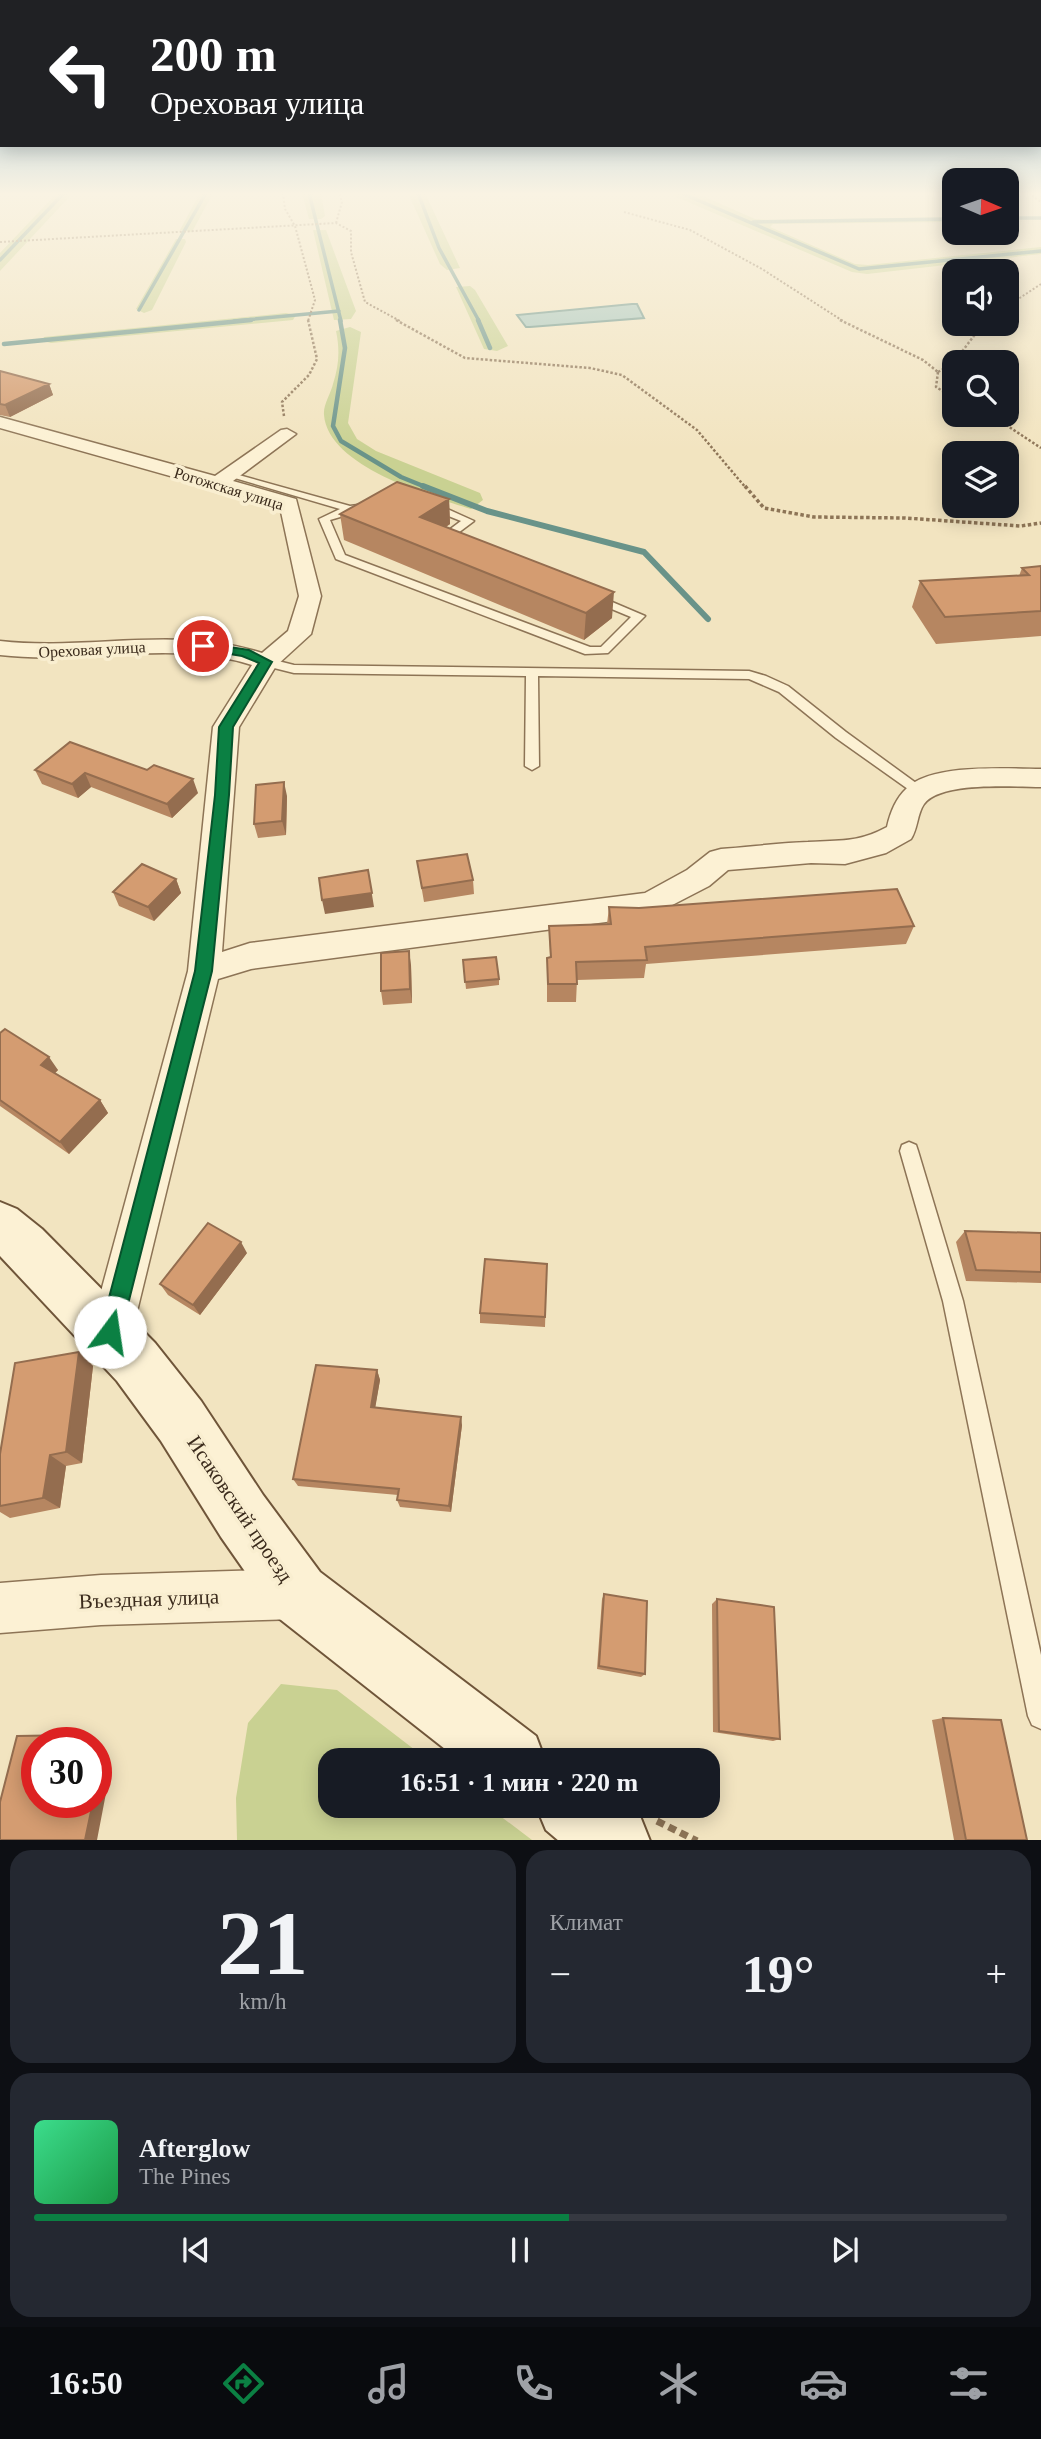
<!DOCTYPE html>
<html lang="ru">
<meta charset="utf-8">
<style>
body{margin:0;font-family:Georgia,serif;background:#242831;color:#f1f3f6;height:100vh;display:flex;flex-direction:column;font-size:26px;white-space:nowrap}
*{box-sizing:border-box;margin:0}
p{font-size:23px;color:#9ea1a6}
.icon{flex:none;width:38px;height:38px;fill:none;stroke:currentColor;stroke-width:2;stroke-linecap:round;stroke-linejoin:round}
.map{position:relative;height:1840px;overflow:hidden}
.drawer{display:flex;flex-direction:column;gap:10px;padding:10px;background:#0d0f14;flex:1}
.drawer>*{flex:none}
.banner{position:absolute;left:0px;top:0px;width:1041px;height:147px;box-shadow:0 4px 18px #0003;background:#202124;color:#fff;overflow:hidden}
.needle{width:46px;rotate:92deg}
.buttons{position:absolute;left:942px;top:168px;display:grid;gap:14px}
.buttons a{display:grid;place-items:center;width:77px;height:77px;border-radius:14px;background:#171b24;box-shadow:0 4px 18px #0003;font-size:35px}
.speed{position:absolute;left:21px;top:1727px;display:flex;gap:14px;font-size:35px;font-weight:700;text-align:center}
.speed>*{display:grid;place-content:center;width:91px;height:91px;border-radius:50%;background:#171b24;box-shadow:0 4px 18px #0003;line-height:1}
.speed .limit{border:10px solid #d22;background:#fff;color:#111}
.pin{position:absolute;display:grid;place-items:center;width:60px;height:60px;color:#fff;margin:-30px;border:4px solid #fff;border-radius:50%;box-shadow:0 2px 7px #0007}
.me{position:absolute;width:77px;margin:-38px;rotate:14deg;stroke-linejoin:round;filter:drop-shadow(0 0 5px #0008)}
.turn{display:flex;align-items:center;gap:24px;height:147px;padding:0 35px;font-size:32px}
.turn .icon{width:91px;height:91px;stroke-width:2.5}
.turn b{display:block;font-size:49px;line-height:60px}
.big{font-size:52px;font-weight:800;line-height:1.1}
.drawer .widget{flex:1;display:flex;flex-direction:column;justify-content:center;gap:10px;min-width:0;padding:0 24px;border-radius:21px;background:#242831}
.drawer .dial{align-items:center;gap:0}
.dial b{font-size:91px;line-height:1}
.song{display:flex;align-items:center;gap:21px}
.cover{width:84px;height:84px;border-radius:10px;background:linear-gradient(135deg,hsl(150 70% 55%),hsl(140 70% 35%))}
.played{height:7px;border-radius:4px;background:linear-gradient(90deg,#0b8043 55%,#363941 55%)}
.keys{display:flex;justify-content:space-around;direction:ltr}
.heat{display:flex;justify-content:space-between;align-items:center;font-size:38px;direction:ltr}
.drawer .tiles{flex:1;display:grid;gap:10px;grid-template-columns:1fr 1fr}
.widget:last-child{grid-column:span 2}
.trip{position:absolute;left:318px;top:1748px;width:402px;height:70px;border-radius:21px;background:#171b24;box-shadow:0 4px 18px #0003;font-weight:800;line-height:70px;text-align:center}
.tab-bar{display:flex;height:112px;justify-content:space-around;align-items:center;background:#090b0e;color:#9ea1a6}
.tab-bar .icon{width:49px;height:49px}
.tab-bar .selected{color:#0b8043}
.tab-bar b{font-size:32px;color:#f1f3f6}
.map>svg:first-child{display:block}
.green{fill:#c9d192}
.water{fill:#a3c4bb;stroke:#699389;stroke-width:2}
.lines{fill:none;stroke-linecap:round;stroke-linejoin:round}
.stream-far2{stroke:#699389;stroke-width:3.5}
.stream-far1{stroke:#699389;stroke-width:4.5}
.stream{stroke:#699389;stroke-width:6}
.lane-casing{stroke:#8d7456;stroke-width:3}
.street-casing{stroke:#8d7456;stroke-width:3}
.secondary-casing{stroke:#6f5539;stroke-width:4}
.path-far3{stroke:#8d7456;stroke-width:2;stroke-dasharray:2 2;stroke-linecap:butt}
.path-far2{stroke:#8d7456;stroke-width:2.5;stroke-dasharray:2.5 2;stroke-linecap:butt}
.path-far1{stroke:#8d7456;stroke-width:3.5;stroke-dasharray:3.5 2.5;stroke-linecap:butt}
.path{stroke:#8d7456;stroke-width:7;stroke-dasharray:8 5;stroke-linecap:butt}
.lane{fill:#fcf1d4;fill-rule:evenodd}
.street{fill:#fcf1d4;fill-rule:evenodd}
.secondary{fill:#fcf1d4;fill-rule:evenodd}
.wall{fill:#b68661}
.shaded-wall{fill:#946d4f}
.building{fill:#d49c71;stroke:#946d4f;stroke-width:2}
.route{fill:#0b8043;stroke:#07532c;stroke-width:2}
.labels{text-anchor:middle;stroke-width:7;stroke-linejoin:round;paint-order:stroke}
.far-street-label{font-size:16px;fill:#3b2b1c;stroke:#f9eed0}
.near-street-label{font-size:21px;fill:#3b2b1c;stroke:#f9eed0}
</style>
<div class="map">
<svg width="1041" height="1841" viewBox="0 0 1041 1841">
<rect width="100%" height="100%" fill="#f2e4c0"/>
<path class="green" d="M57,193H73L0,271V253Z
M200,193H213L192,232L180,230Z
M302,193H321L325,216L321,219H309Z
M408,193H425L460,268L447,270L440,264Z
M667,193H696L755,219L767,220L954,217V222L773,224L770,227L855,264L868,265L1041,247V254L867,274L852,272Z
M313,230H326L356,311L351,319L334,320Z
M176,239H185L186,242L152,310L144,313L136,309Z
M470,286L475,290L508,346L497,351L484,349L456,287Z
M286,313L296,315L293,320L51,343L43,341L44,337Z
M350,327L361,332L348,423L357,439L376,451L480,493L483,500L471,509C429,496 328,466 324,415C323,405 331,393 333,384C339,365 340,350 336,331Z
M281,1684L337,1690L428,1760H331V1806H487L532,1840H237L236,1798L248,1723Z"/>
<path class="water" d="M632,304H637L644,318L530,327H526L517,315Z"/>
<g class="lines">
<path class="stream-far2" d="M309,193L341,321
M418,193L439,248L479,321
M681,193L859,269L1041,251
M1006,218H1041
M753,222L954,219
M0,260L64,193
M139,310L206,193
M234,321L339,311"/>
<path class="stream-far1" d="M340,320L345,348L333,426L341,441L401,477L428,488
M478,320L490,348
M4,344L251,320"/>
<path class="stream" d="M423,486L487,511L644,552L708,619"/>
<defs>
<path id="lane" d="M228,472L350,506L374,503V507L330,520L345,555L590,647H601L631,617L590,600V596H598L645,616L608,653L585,654L336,559L319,519L340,509L228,476Z
M426,503H434L474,521L454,536L459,540L458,542H450L441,536L461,521L426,507Z
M266,658L294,665L749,671L766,676L788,686L846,732L927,791L920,796L915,794L836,738L779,692L749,679L538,676L539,766L532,770L525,766L526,676L294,673L262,665V659Z
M909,1142L916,1145L918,1151L963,1301L1041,1655V1729L1032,1725L1028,1716L943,1301L900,1151L902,1145Z"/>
<path id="street" d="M0,417L215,476L281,430L287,429L296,434L233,481L296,499L321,596L311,634L276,666L239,727L222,952L250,943L645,893L687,870L710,852L721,849C750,847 779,843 808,842C841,840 857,843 887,827C890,813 896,798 907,788C933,763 1007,769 1041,769V787C1014,787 941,781 924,804C917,814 918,828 911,839L886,853L845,864L811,863L728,870L709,886L651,916L251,969L218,979L132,1332L126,1347L111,1353L96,1347L90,1332L188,971L213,727L252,665C171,639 84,665 0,655V641C88,651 176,625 262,653L288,631L299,596L280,507L0,428Z
M298,1569L316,1576L323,1594L316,1612L298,1619L101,1625L0,1633V1583L101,1575Z"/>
<path id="secondary" d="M0,1202L17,1209L42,1229L155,1343L201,1401L263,1495L320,1572L536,1736L545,1760H459L276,1616L221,1537L161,1441L117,1381L0,1256Z
M536,1806H626L640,1816L650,1841H559L546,1830Z"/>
</defs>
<use href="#lane" class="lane-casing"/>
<use href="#street" class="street-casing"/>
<use href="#secondary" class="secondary-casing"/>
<path class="path-far3" d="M283,193L285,209L295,226L315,300L308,321
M1029,193L1041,202
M624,212L690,230L762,269L843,321
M336,223L342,202L339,193
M0,242L336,223L351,231V252L365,302L400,321
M1006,307L1041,284"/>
<path class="path-far2" d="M396,320L465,358L590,368L622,375L697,430L746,488
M840,320L923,360L938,372
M954,362L983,324
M938,372L936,387L954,398
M938,372L954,363
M991,415L1041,448
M284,416L282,402L309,375L317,359L308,320"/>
<path class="path-far1" d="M745,486L764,508L814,517L905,518L1021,526L1041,523"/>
<path class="path" d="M657,1821L697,1841"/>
<use href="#lane" class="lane"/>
<use href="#street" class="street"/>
<use href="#secondary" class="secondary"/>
</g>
<path class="wall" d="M0,371L49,384L53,395L10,417L0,415Z
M449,499L450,524L446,527L612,618L584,640L344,540L340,514Z
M1041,566V636L936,644L912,607L920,581L1019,576L1022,568Z
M70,742L198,793L172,818L91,787L78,798L42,784L35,770Z
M287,796L286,835L258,838L254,824Z
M417,861L473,880L474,894L424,902Z
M176,879L181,893L154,921L119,906L113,892Z
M609,907L914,926L906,944L646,964L644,978L577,980L576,1002H547V958H550L549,926L607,924Z
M463,960L499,979V985L466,989Z
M411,965L412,1003L383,1005L381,991Z
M0,1033L58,1070L55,1073L100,1100L108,1113L69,1154L0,1106Z
M965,1231L1041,1233V1283L966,1281L956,1242Z
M247,1253L200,1315L168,1295L160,1284Z
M547,1264L545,1327L480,1323V1313Z
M79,1352L93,1366L82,1463L66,1466L60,1508L10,1518L0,1512V1454Z
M377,1370L380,1380L375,1407L462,1425L451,1512L400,1507L397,1500L398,1495L298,1486L293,1479Z
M604,1594L645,1674L641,1677L597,1669L602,1599Z
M717,1599L780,1739L773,1741L713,1732L712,1604Z
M943,1718L1027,1840H954L932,1720Z"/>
<path class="shaded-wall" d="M49,384L53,395L10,417L5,405Z
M449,499L450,524L422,542L420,517Z
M614,592L612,618L584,640L586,613Z
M85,773L91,787L78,798L72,784Z
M193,779L198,793L172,818L167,804Z
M284,782L287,796L286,835L282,821Z
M368,870L374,907L325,914L322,900Z
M176,879L181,893L154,921L148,907Z
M409,951L411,965L412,1003L410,989Z
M49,1057L58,1070L50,1078L41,1065Z
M100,1100L108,1113L69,1154L60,1142Z
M241,1242L247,1253L200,1315L193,1305Z
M79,1352L93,1366L82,1463L66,1452Z
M377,1370L380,1380L374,1415L371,1407Z
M461,1417L462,1425L451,1512L449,1506Z
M50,1455L66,1466L60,1508L43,1498Z
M77,1735L89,1737L88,1743H76Z
M107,1788L97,1840H85L93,1802H96V1789Z"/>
<path class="building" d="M0,371L49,384L5,405L0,404Z
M397,482L449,499L420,517L614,592L586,613L340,514Z
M1041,566V611L945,617L920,581L1029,575L1022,568Z
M70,742L147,770L154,765L193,779L167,804L85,773L72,784L35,770Z
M284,782L282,821L254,824L256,785Z
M467,854L473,880L422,888L417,861Z
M142,864L176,879L148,907L113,892Z
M368,870L372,893L322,900L319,878Z
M897,889L914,926L645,947L647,960L576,962L577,984H548L547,958L551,957L549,926L611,924L609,907L639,908Z
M409,951L410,989L381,991V953Z
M496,957L499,979L465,982L463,960Z
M5,1029L49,1057L41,1065L100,1100L60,1142L0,1100V1033Z
M208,1223L241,1242L193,1305L160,1284Z
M965,1231L1041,1233V1272L976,1270Z
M485,1259L547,1264L545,1317L480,1313Z
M79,1352L66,1452L50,1455L43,1498L0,1506V1454L15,1363Z
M316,1365L377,1370L371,1407L461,1417L449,1506L397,1500L399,1489L293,1479Z
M604,1594L647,1601L645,1674L599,1666Z
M717,1599L774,1607L780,1739L719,1731Z
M943,1718L1001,1720L1027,1840H966Z
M77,1735L76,1743H37V1802H93L85,1840H0V1802L17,1736Z"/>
<linearGradient id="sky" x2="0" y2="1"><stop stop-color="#8cbad6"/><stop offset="0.43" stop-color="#f9f3e3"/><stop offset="1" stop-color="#f9f3e3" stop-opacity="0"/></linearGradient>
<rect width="1041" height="451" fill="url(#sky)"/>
<path class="route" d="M203,643L249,650L272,662L233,727L229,795L212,971L121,1332L118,1340L110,1343L103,1340L100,1332L195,971L215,795L219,727L259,663L242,656L199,649V644Z"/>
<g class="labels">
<g class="far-street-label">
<text transform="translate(229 488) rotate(17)" y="6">Рогожская улица</text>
<text transform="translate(92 649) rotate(-3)" y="6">Ореховая улица</text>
</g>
<g class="near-street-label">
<text transform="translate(240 1509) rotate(56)" y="7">Исаковский проезд</text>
<text transform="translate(149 1599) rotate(-2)" y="7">Въездная улица</text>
</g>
</g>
</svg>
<div class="buttons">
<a><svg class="needle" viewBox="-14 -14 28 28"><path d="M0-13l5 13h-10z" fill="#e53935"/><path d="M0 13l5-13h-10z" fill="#9ea1a6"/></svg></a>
<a><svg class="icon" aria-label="sound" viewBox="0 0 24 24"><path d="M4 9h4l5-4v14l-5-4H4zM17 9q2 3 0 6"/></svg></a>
<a><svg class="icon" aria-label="search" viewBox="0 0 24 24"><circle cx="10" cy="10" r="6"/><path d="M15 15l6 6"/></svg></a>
<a><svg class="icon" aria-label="layers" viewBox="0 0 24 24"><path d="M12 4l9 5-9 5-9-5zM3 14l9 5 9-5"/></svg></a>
</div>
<div class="speed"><div class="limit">30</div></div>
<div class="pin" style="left:203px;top:646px;background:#d93025"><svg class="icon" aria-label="arrive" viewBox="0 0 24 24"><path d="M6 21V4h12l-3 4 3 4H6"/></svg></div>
<svg class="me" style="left:110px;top:1332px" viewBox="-20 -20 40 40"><circle r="19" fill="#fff"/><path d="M0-13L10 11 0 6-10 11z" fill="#0b8043"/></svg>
<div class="trip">16:51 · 1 мин · 220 m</div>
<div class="banner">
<div class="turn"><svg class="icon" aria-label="left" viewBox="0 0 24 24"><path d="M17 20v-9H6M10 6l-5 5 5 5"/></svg><div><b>200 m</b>Ореховая улица</div></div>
</div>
</div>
<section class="drawer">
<div class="tiles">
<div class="widget dial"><b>21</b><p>km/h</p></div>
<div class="widget"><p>Климат</p>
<div class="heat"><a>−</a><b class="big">19°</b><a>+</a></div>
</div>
<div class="widget">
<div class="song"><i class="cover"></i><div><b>Afterglow</b><p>The Pines</p></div></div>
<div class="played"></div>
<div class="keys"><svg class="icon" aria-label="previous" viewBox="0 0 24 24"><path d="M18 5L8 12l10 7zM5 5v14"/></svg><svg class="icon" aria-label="pause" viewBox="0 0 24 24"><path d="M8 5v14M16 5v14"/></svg><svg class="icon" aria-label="next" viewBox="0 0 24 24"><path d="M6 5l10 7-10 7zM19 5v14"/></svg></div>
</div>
</div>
</section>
<nav class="tab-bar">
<b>16:50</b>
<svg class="icon selected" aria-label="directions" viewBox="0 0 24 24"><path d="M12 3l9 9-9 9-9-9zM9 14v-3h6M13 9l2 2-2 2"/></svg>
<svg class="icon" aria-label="music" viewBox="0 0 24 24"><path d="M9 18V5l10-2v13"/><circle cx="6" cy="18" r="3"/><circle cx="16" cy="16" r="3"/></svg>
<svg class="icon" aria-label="phone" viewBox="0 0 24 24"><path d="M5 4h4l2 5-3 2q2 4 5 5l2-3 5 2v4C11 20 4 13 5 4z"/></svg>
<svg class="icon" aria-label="climate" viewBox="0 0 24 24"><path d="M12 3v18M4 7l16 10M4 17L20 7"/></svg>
<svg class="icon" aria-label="car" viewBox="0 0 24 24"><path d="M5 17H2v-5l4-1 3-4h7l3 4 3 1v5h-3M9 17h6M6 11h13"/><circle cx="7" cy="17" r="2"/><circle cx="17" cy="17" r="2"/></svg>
<svg class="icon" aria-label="filters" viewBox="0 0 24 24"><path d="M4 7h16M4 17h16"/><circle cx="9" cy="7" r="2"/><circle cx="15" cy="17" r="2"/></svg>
</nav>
